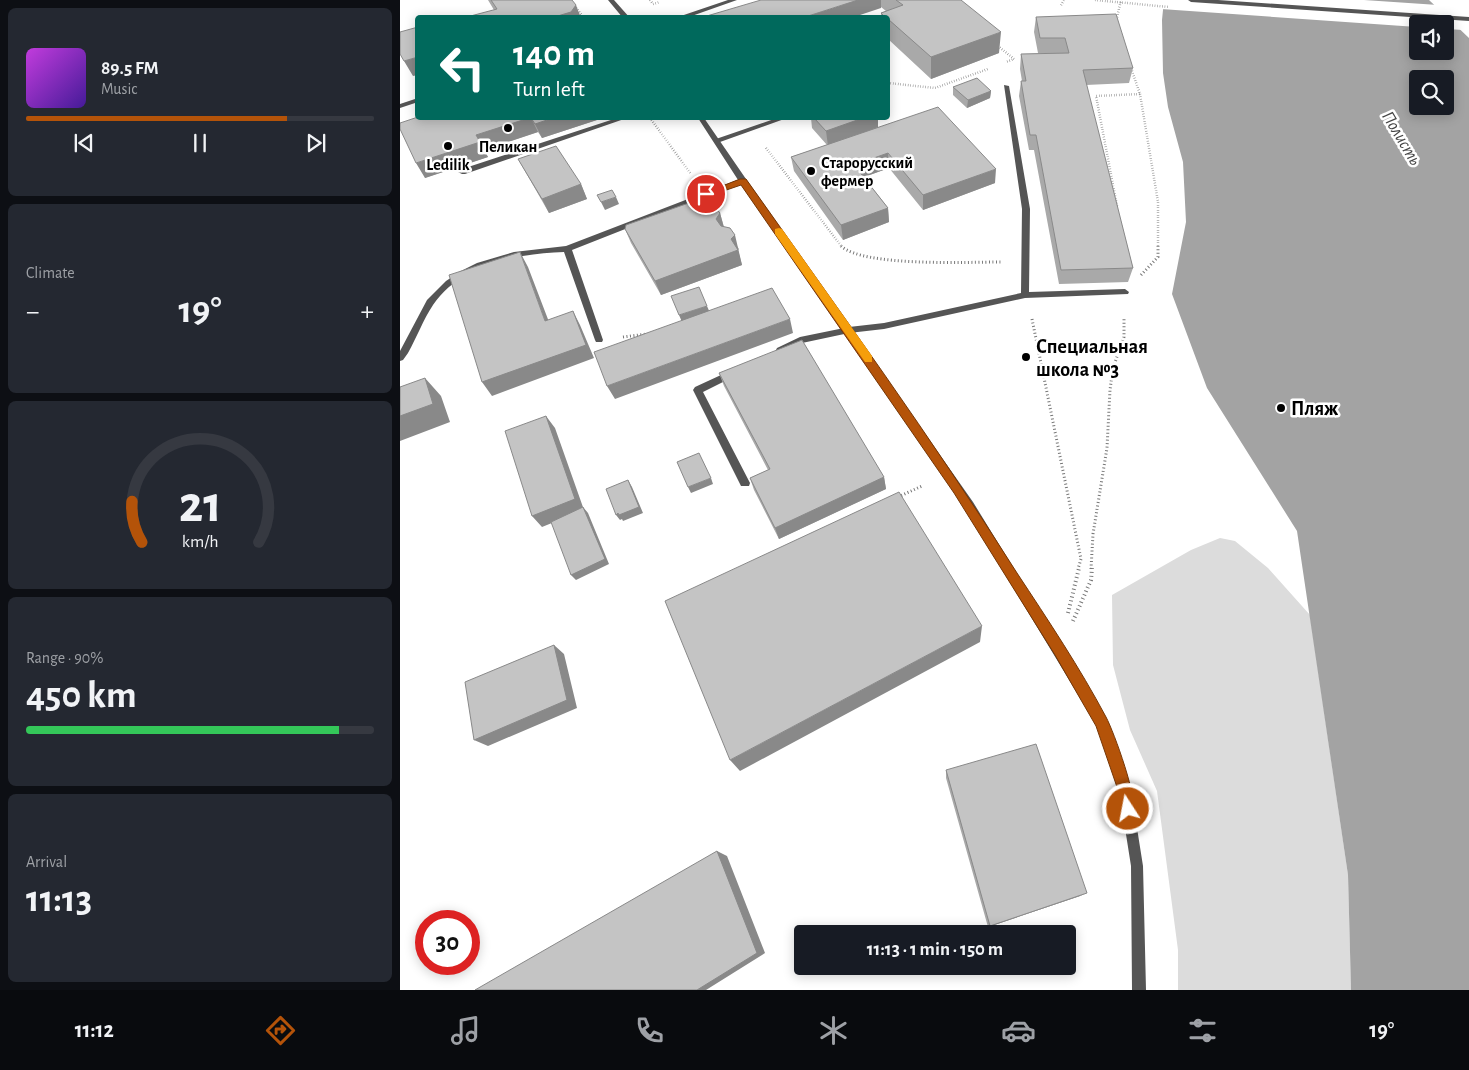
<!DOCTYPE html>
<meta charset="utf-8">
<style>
body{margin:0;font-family:"Alegreya Sans",sans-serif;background:#242831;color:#f1f3f6;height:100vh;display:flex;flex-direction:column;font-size:19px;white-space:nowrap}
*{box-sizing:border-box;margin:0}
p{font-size:16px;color:#9ea1a6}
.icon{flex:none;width:28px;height:28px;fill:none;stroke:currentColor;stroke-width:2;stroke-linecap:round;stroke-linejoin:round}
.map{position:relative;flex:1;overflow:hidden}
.details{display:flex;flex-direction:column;gap:8px;padding:8px;background:#0d0f14;width:400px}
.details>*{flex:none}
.banner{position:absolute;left:15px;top:15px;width:475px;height:105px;border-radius:5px;box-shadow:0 2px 12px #0003;background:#00695c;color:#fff;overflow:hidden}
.buttons{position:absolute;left:1009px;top:15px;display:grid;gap:10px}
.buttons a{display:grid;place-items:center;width:45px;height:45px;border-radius:5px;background:#171b24;box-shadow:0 2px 12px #0003;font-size:25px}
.speed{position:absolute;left:15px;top:910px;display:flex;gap:10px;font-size:25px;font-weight:700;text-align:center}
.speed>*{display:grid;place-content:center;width:65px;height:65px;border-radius:50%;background:#171b24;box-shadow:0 2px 12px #0003;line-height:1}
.speed .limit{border:8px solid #d22;background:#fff;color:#111}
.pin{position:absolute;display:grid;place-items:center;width:42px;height:42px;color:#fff;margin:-21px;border:2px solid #fff;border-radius:50%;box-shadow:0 1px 5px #0007}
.me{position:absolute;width:55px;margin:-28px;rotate:349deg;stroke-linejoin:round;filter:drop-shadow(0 0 4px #0008)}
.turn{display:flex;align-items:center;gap:18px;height:105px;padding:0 15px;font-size:22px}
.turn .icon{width:65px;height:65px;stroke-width:2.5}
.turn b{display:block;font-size:35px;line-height:42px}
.big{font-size:38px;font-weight:700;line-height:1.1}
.details .tile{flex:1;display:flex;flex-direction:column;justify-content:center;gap:8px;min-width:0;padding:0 18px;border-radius:8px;background:#242831}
.details .dial{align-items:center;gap:0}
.dial svg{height:130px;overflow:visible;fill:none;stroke:#363941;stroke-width:7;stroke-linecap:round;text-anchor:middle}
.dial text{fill:#f1f3f6;stroke:none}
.song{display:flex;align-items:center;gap:15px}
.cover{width:60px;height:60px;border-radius:8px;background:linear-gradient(135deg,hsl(290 70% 55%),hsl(260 70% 35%))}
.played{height:5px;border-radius:2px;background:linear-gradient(90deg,#b45309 75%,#363941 75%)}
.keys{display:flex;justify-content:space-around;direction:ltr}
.heat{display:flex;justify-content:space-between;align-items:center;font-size:28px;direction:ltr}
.charge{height:8px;border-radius:4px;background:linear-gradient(90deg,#34c759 90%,#363941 0)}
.trip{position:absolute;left:394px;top:925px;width:282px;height:50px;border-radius:5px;background:#171b24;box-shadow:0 2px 12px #0003;font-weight:700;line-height:50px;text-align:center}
.tabs{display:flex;height:80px;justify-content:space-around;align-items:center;background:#090b0e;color:#9ea1a6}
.tabs .icon{width:35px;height:35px}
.tabs .current{color:#b45309}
.tabs b{font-size:22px;color:#f1f3f6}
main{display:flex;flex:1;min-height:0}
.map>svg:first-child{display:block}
.green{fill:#dcdcdc}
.water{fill:#a3a3a3;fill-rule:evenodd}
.pier{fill:#fff}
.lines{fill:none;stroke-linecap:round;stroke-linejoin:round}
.path-far2{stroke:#777;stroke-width:2.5;stroke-dasharray:0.5 2;stroke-linecap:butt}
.path-far1{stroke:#777;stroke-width:3;stroke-dasharray:1 2.5;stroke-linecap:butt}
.path{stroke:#777;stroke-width:4;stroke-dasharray:1 3;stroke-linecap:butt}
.service{fill:#555;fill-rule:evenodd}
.minor{fill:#555;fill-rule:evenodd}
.tertiary{fill:#555;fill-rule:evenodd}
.wall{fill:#a9a9a9}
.shaded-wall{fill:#898989}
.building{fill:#c4c4c4;stroke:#898989}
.route{fill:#b45309;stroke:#753606}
.slow{fill:#f59e0b}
.poi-dot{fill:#000;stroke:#fff;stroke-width:2}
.labels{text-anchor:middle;stroke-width:5;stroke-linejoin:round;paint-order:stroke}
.far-poi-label{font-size:16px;font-weight:bold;fill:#000;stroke:#fff}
.far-water-label{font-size:18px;font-style:italic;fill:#444;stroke:#fff}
.poi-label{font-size:20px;font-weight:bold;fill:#000;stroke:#fff;text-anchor:start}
</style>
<main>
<section class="details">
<div class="tile">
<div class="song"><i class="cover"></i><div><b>89.5 FM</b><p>Music</p></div></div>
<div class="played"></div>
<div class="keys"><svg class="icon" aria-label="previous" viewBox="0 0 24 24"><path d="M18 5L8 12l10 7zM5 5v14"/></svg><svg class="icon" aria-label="pause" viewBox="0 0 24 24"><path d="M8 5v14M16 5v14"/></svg><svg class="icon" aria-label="next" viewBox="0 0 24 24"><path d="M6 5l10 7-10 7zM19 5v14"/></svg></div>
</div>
<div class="tile"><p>Climate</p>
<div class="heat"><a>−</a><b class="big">19°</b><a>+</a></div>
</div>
<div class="tile dial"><svg viewBox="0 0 100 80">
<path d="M14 69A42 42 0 1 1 86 69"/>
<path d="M14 69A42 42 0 0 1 8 44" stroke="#b45309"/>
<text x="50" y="56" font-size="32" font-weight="700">21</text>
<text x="50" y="72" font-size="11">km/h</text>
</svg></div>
<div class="tile"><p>Range · 90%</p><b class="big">450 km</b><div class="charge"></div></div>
<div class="tile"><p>Arrival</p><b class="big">11:13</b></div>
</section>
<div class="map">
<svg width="1069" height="990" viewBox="0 0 1069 990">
<rect width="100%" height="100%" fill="#fff"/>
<path class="green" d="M820,538L835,541L868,568L910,615L948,875L951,990H778V950L757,791L730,730L713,665L712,595L791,550Z"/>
<path class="water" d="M764,0H1029L1069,38V990H951L948,875L897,531L807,388L772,294L786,222L783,162L768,107L763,73L762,20ZM1018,24H1045V51H1018ZM1018,79H1045V106H1018Z"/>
<path class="pier" d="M762,0H964L1038,5L1064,30L1045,29V24H1018L1017,27L761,9Z"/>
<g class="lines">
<path class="path-far2" d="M170,0L184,18
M250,0L253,4L260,2
M695,0L769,7
M661,5L664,0
M716,22L721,0
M598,46L614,59L606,62
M488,83L535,88L588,69
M740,94L758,202V247
M250,118L291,174
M366,148L442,247
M717,206L696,96L740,94L731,68"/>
<path class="path-far1" d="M441,246C464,267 568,262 601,262
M741,275L758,257V246
M632,319L681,559L678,569
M223,337L247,334
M498,497L522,486
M691,569L693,534L707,448L710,390L713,368L724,337V317"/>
<path class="path" d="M668,613L679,568
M673,621L691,580L692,568"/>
<path class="service" d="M604,85L609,86L630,209L629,292L725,289L729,292L728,294L625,298L484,329L449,333L402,343L383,352H377L376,350L377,348L400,337L449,327L484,323L621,293L622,209Z
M217,118H227L65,174H62L58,172L59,170Z
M377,118H387L320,142H317L313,140Z
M340,179H346L347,181L172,250L203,340L202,342H196L195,340L164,252C117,254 62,263 33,305C23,320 17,337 8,353L3,360L0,361V351L27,300L46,281L61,271L77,263L114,252L166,246Z
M334,369L337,371L339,373L337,375L303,392L350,483L349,486H341L293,390L295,387Z"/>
<path class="minor" d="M208,0H214L230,18H223Z
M298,118H304L346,179L573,502L706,719L731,790L743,866L746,990H732L731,866L719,790L697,726L565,508L340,183Z"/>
<path class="tertiary" d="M328,0H337L286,18H275Z
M788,0H818L1069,17V21L791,2Z
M18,98V102L0,108V104Z"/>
</g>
<path class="wall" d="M88,0H172L94,10Z
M361,0H561L599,53L531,79L488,39V18H481V13L486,11L481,7V8Z
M636,17L733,68L729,83L686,85L733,268L728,282L659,284L634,150H629L619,96L621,81H622L620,69L621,54L663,53H638L634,32Z
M553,87L591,91L590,98L567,108L553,95Z
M18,117L200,119L142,138L138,132L84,150L88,157L25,178Z
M411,118H478V127L595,183L523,210L489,168L464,177L488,208L489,222L443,240L394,171L391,157L427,145L412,128Z
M118,159L181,184L187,199L149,213Z
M308,205L320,213L324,227L339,249L338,250L342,265L261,295L231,243L225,229Z
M319,373L484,477L486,489L379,539L354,490L350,478L368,470L324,386Z
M546,770L680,896L588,927L546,778Z"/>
<path class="shaded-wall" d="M458,0H481V8L451,18H402Z
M176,5L181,18H151Z
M601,32L599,53L531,79V57Z
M18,57V75L13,76L4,61Z
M591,91L590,98L567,108L568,100Z
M129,118H131L138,132L84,150L76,135Z
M153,118H199L200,119L142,138L135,124Z
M463,118H478V127L428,146L426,131Z
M80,142L88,157L25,178L16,163Z
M488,153L489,168L456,180L454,165Z
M596,169L595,183L523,210V195Z
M181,184L187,199L149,213L142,199Z
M216,197L219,204L205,210L201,202Z
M488,208L489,222L443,240L441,225Z
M320,213L324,228L321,234L316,219Z
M335,235L342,265L261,295L255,281L331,239Z
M120,252L128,267L154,335L145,321Z
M307,306L310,313L282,322L279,315Z
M173,311L180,325L194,358L92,396L82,382Z
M390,319L393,333L215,399L207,386Z
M25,378L41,396L50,422L0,441V416Z
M146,416L155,428L184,510L142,527L132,516Z
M484,477L486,489L379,539L375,528Z
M311,478L313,484L291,493L288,487Z
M228,480L232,487L243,513L223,521L222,519L220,520L216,515L218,513Z
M183,507L188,513L209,564L176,580L171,575Z
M582,626L580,642L340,771L330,760Z
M154,645L164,654L177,708L88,746L74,740Z
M317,851L327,856L365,953L306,990H297Z
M687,893L680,896L588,927L590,926Z"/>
<path class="building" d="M91,0H172L176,5L171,12L151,18H63L97,9Z
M361,0H458L402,18H300Z
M496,0H561L601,32L531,57L488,19V18H486L481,13L503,5Z
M716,14L733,68L683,70L733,268L661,270L636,135H630L621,81H626L621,54L669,53L665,38H640L636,17Z
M56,16L58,18H49Z
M18,27V57L4,61L0,54V32Z
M577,78L591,91L568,100L553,87Z
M538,107L596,169L523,195L488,153L454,165L488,208L441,225L391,157Z
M18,117V118H129L76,135L80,142L16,163L0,129V123Z
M131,118H153L135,124Z
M414,118H463L426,131Z
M156,146L181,184L142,199L118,159Z
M212,190L216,197L201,202L197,195Z
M303,198L308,205L315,207L320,213L316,219L321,226L330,228L335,235L331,239L338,250L255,281L225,229L226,225Z
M120,252L145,321L173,311L186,345L82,382L49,275Z
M299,287L307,306L279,315L271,296Z
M372,288L390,319L207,386L194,352Z
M402,340L484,477L375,528L350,478L370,469L319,373Z
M25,378L33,404L0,416V387Z
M146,416L175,499L132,516L105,431Z
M299,453L311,478L288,487L277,462Z
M228,480L239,507L219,515L218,513L216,515L206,489Z
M499,492L582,626L330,760L265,601Z
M183,507L205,559L171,575L151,522Z
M154,645L167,700L74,740L65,682Z
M636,744L687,893L590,926L546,770Z
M317,851L357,953L297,990H75Z"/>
<path class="route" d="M340,179H346C438,309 532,438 617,573C648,620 680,668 706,717C714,732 739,801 733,814L728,816L723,814L718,790L696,726L655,655L554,493L341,185L306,197L302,194Z"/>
<path class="slow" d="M379,228L382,229L472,356V362H465L375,234V229Z"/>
<g class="poi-dot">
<circle cx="108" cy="128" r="5"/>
<circle cx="48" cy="146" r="5"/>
<circle cx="411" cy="171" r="5"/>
<circle cx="626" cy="357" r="5"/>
<circle cx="881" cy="408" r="5"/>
</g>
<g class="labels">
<g class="far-poi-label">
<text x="108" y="152">Пеликан</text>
<text x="421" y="168" text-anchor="start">Старорусский<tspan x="421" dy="18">фермер</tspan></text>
<text x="48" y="170">Ledilik</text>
</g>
<g class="far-water-label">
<text transform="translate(1002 138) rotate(59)" y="6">Полисть</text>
</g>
<g class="poi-label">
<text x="636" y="353">Специальная<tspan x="636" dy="23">школа №3</tspan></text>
<text x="891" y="415">Пляж</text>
</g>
</g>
</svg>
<div class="buttons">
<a><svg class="icon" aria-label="sound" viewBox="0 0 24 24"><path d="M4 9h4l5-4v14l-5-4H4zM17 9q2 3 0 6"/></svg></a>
<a><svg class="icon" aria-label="search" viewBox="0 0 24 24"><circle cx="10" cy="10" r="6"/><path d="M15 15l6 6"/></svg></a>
</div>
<div class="speed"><div class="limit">30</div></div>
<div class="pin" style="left:306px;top:194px;background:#d93025"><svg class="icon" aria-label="arrive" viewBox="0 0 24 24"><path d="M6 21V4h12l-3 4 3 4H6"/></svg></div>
<svg class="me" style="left:728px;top:809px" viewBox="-20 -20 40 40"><circle r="17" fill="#b45309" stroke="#fff" stroke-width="3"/><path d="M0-11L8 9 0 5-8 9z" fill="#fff"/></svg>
<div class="trip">11:13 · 1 min · 150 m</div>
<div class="banner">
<div class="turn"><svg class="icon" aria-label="left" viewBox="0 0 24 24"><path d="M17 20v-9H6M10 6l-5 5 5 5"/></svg><div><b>140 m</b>Turn left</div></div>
</div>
</div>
</main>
<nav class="tabs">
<b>11:12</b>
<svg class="icon current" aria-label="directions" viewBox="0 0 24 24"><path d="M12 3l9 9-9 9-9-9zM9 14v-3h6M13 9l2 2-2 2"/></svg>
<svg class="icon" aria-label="music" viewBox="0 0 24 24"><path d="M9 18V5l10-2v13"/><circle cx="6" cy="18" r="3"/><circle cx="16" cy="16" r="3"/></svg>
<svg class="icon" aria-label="phone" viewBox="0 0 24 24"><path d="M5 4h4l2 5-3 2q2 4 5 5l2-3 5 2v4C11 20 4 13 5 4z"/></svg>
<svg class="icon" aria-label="climate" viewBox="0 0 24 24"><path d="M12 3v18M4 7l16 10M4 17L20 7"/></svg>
<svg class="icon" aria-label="car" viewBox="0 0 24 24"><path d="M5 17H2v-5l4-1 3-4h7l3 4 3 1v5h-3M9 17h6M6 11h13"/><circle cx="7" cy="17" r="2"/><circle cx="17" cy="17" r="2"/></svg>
<svg class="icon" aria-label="filters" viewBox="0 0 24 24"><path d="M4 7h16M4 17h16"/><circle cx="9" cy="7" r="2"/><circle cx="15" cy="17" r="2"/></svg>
<b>19°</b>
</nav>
